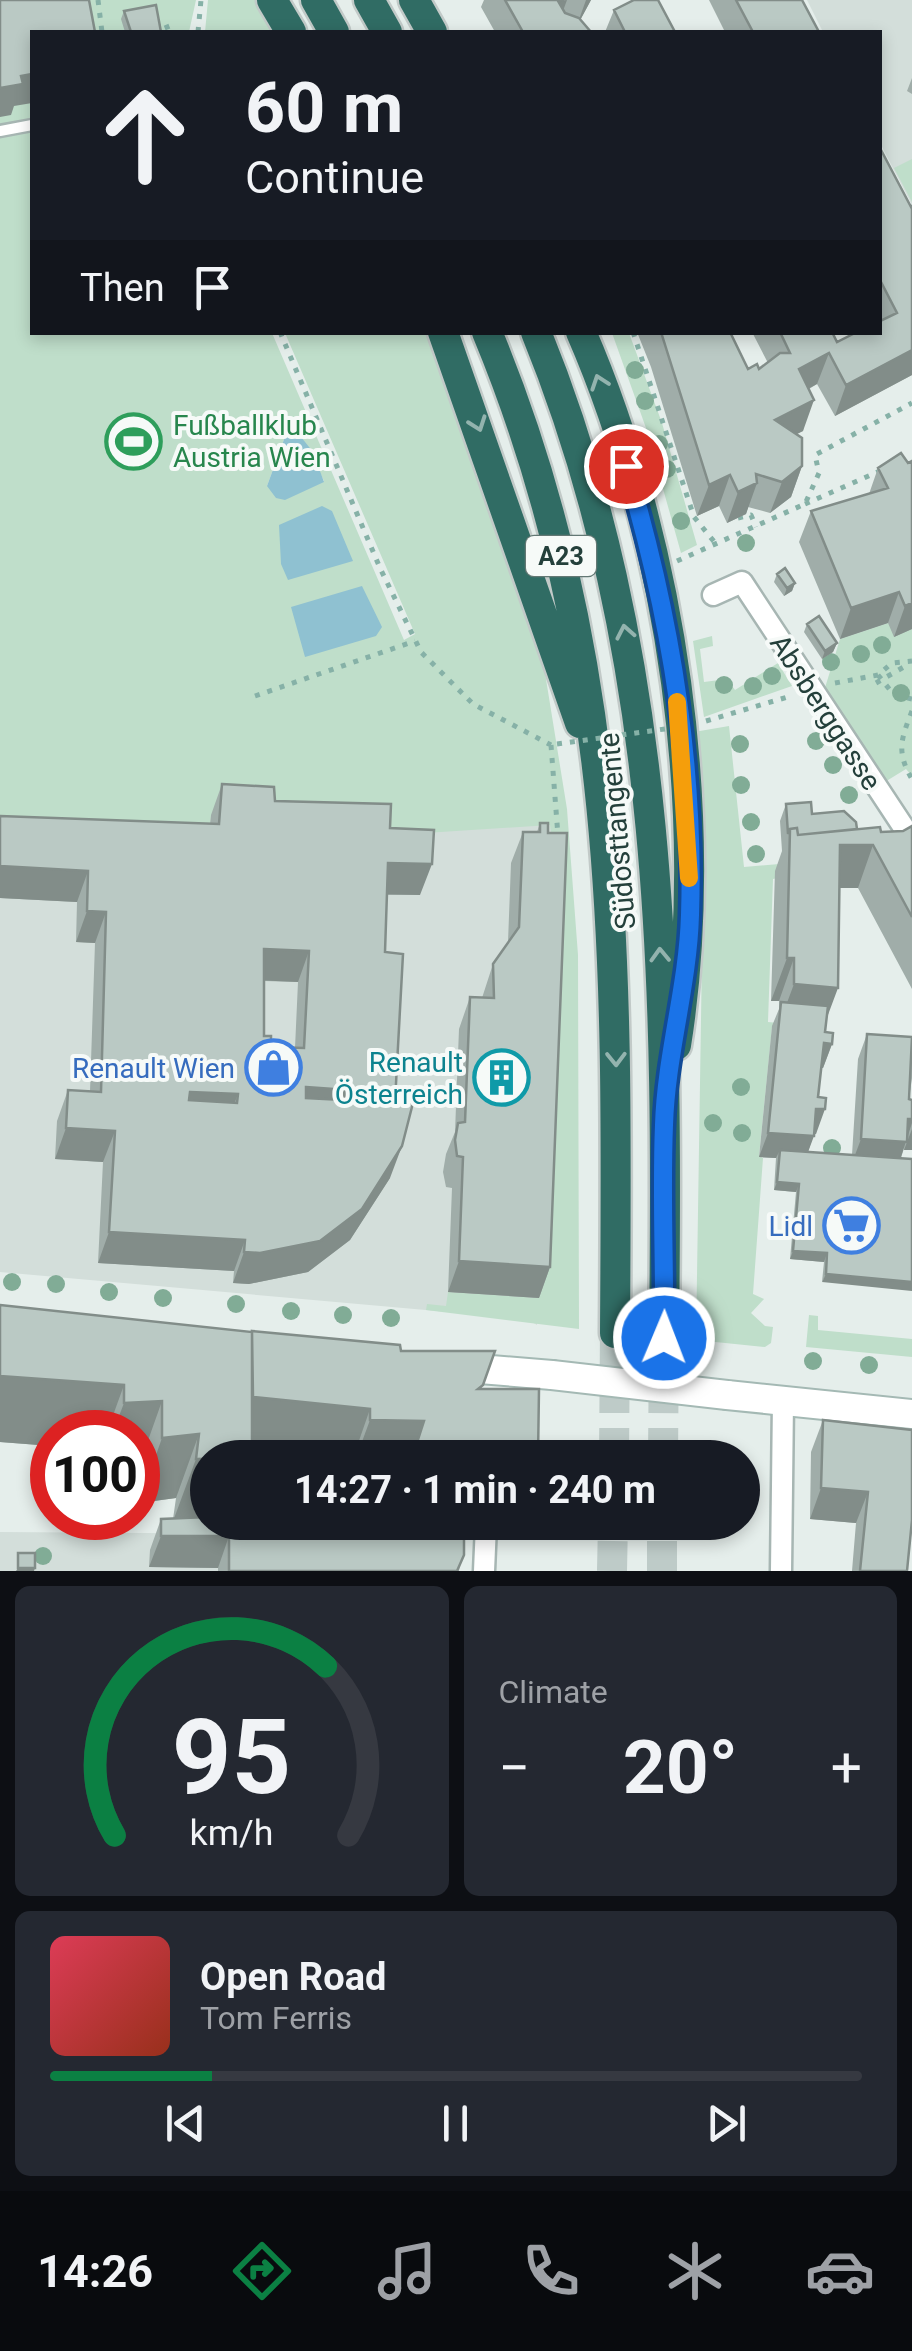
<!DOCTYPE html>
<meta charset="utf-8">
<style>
body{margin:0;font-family:Roboto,sans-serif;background:#242831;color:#f1f3f6;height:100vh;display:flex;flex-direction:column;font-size:38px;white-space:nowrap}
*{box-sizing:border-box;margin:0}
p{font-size:32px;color:#9ea1a6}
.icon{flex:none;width:55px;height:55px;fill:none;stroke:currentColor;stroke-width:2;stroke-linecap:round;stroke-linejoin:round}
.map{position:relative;height:1571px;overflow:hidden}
.details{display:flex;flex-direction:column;gap:15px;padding:15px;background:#0d0f14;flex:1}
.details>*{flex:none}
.top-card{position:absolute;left:30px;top:30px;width:852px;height:305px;border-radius:0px;box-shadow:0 5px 15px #0003;background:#171b24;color:#f1f3f6;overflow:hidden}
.speed{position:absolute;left:30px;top:1410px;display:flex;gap:20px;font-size:50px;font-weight:700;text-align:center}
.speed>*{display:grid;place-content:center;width:130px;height:130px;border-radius:50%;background:#171b24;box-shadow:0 5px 15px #0003;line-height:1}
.speed .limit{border:15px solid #d22;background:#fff;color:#111}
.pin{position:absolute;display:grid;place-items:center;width:85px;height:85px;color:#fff;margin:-42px;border:5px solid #fff;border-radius:50%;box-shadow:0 2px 10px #0007}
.me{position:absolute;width:110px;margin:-55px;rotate:1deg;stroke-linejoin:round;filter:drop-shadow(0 0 8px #0008)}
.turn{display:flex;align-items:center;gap:35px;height:210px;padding:0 50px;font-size:45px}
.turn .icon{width:130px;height:130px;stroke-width:2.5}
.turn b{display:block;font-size:70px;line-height:85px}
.then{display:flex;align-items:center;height:95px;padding:0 50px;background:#0003;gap:20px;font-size:38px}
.big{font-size:75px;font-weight:700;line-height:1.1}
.details .widget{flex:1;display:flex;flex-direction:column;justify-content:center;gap:15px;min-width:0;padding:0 35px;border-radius:15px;background:#242831}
.details .dial{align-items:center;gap:0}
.dial svg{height:260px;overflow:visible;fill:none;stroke:#363941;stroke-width:7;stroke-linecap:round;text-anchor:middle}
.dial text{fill:#f1f3f6;stroke:none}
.song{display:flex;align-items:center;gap:30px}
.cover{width:120px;height:120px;border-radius:15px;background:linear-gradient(135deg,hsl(350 70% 55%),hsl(10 70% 35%))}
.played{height:10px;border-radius:5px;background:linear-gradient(90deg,#0b8043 20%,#363941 20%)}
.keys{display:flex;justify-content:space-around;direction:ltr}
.heat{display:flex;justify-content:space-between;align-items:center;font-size:55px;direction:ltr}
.details .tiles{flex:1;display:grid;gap:15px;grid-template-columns:1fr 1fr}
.widget:last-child{grid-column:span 2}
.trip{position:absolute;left:190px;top:1440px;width:570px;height:100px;border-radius:50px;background:#171b24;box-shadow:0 5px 15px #0003;font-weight:700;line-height:100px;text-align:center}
.dock{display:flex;height:160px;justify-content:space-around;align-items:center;background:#090b0e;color:#9ea1a6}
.dock .icon{width:70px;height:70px}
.dock .current{color:#0b8043}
.dock b{font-size:45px;color:#f1f3f6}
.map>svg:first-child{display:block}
.built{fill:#d3deda}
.green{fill:#bfdeca;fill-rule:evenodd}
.water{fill:#8fc1d1}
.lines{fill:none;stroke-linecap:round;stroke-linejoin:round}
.highway-tunnel{stroke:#becbc8;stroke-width:30;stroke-dasharray:30 15;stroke-linecap:butt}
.lane-casing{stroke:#a7b6b3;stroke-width:15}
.street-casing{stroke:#a7b6b3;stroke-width:25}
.secondary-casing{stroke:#a4b9b4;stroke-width:32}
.highway-casing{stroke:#c2cac8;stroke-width:35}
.path{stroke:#86b1a7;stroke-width:5;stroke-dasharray:5 8;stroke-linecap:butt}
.lane{stroke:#fff;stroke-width:10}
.street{stroke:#fff;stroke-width:20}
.secondary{stroke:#fff;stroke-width:28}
.highway{stroke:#306c64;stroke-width:30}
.secondary-bridge-casing{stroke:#a4b9b4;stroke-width:32;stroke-linecap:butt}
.path-bridge{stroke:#86b1a7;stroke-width:5;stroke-dasharray:5 8;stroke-linecap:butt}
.secondary-bridge{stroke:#fff;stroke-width:28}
.tree{fill:#81ac96}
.wall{fill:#a0ada9;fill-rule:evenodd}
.shaded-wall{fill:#828d89}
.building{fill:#bac9c4;stroke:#828d89;stroke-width:2.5;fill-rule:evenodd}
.oneway{stroke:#93b3ae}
.route-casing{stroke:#114b97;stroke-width:25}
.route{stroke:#1a73e8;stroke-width:18}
.slow{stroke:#f59e0b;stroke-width:18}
.labels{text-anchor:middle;stroke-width:8;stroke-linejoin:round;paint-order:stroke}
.shield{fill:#f6faf8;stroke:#637874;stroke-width:2.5}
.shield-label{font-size:25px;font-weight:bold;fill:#24403b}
.leisure-label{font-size:28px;fill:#27864d;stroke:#f6faf8;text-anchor:start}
.street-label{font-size:28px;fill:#24403b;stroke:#f6faf8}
.culture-label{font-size:28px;fill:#0d838f;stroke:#f6faf8;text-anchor:end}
.shop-label{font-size:28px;fill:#366cbe;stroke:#f6faf8;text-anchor:end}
</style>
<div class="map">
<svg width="912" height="1571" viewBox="0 0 912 1571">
<rect width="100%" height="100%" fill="#e5eeeb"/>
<path class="built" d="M807,0H912V205L880,143V32H823Z
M211,815L551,824L555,864L537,1325L527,1319L0,1272V848L208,855Z
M0,1532L453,1535V1571H0Z"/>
<path class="green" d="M0,0H196L189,32H32V332L272,333L404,640L415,634L285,333H432L526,601L545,673L567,809L578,955L579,1329L426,1310L427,1304L446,1306L448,1292L539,1298L555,864L550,825L379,836L211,815L208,856L0,848ZM290,423L295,424L324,481L267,486Z
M208,0H259L277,32H205Z
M912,159V202L894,168Z
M612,333H629L662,423L697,545L681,553L646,428Z
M888,623L912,629V776L906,769L875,788L820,704L840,639Z
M712,636L713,646L700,649L704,682L727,679L735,690L778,663L792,686L704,717L693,641Z
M729,726L744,867L895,854L773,879L768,1022L778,1023L772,1027L759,1156L763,1158L753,1294L764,1299L751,1313L765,1326L773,1327L771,1343L765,1347L696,1340L703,891L694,732Z
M809,1315L818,1316V1330L912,1339V1357L806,1347Z"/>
<path class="water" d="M290,423L313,452L324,482L285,500L276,498L267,486Z
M322,506L332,511L353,561L288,580L281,564L279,525Z
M362,586L382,627L376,636L305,657L291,607Z"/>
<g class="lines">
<path class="highway-tunnel" d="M614,1458L615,1333
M663,1458L664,1337
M612,1571L613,1522
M662,1571V1522"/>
<defs>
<path id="lane" d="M0,131L32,125"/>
<path id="street" d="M713,595L742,582L912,840
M484,1571L486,1525
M781,1571L783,1401"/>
<path id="secondary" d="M455,1367L552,1375
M727,1395L912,1414"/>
<path id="highway" d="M272,0L291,32
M316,0L334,32
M369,0L387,32
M414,0L432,32
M443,332L580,723
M487,332C624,662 617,984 615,1333
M536,332C667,653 668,997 664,1337
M581,332C672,541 712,821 676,1045"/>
</defs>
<use href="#lane" class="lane-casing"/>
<use href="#street" class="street-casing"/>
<use href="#secondary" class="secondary-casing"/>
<use href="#highway" class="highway-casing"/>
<path class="path" d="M98,0L102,32
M155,23L165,22L169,32
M198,32L201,0
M280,332L380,568L421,652L473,704L551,745
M633,332L694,517L716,544
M805,504L882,470
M738,518L751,515L756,527
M677,561L805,504L819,473L815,455L912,403
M878,675L894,695L912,699
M835,683L878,675L892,663L912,661
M876,683L909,664
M255,696L415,641
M912,711C901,739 896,752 912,779
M706,721L791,696
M551,745L558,836"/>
<use href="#lane" class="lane"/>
<use href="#street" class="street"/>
<use href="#secondary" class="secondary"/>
<use href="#highway" class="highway"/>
<defs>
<path id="secondary-bridge" d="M552,1375L727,1395"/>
</defs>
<use href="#secondary-bridge" class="secondary-bridge-casing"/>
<path class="path-bridge" d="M557,744L693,725"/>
<use href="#secondary-bridge" class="secondary-bridge"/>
</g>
<g class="tree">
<circle cx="635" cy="370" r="9"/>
<circle cx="645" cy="401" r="9"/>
<circle cx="659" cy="444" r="9"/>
<circle cx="667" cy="469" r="9"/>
<circle cx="681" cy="521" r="9"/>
<circle cx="746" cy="543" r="9"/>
<circle cx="882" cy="645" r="9"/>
<circle cx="861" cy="654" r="9"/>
<circle cx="831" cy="662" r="9"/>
<circle cx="772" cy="676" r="9"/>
<circle cx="724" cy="685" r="9"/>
<circle cx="753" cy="686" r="9"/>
<circle cx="901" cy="693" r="9"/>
<circle cx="816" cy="741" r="9"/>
<circle cx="740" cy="744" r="9"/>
<circle cx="833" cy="765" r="9"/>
<circle cx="741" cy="785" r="9"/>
<circle cx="849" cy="795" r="9"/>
<circle cx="751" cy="822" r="9"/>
<circle cx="756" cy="854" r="9"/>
<circle cx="741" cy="1087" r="9"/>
<circle cx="713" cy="1123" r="9"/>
<circle cx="742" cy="1133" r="9"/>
<circle cx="832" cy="1148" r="9"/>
<circle cx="12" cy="1282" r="9"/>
<circle cx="56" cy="1284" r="9"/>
<circle cx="109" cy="1292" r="9"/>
<circle cx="163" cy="1298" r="9"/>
<circle cx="236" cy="1304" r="9"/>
<circle cx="291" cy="1311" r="9"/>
<circle cx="343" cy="1315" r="9"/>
<circle cx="391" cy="1318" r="9"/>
<circle cx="813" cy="1361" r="9"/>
<circle cx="869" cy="1365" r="9"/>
<circle cx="43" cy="1556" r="9"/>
</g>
<path class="wall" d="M484,0H591L580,20L591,32H495L481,7Z
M709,0H802L819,32H725Z
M614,10L675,32H605Z
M124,11L161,32H125L121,19Z
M912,78V94L907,91Z
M880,148L912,375L835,416L817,384L809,389L803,431L796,434L802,466L791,497L770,513L748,507L746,514L727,523L719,506L697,516L651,367L637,332H730L748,369H759L768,363L752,332H832L837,342L880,332Z
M901,453L912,629L894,637L888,623L840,639L799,542L811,511L869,494L878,468Z
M777,574L795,583L792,591L784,596L774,582Z
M807,624L837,643L833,652L822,659L804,632Z
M222,784L275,801L390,828L420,895H387L385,952L390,1178L350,1240L308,1272L249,1284L233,1283L234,1271L98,1263L103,1162L55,1159L57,1121L68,1090L90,1091L95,943L76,942L77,902L0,898V816L210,824L211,815ZM264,981L298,982L295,1048L271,1047L264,1036Z
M786,804L857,829L881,832L903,831L912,826V989L858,888H840L825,1032L832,1044L823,1068H821L816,1134L814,1133L808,1152L852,1155L858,1059L867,1034L912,1037V1078L909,1099L912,1100V1150H904V1148L901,1158L822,1282L824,1262L790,1259L796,1192L774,1190L776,1158L759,1157L772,1026L779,1009V1001H771L775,871L782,851L780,821Z
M540,823L550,1267L539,1298L448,1292L452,1188L446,1187L443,1172L446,1154L455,1132L459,1029L470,997L482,998L493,964L508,942L511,863L523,832H537Z
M0,1305L401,1351L482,1389L538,1458H208V1522H515L514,1525L464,1524L459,1571H218V1568L149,1567L150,1550L161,1519H173L176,1498L139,1503L138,1432H52V1446L0,1442Z
M823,1420L912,1430V1528L907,1571H852L856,1523L810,1519L811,1452Z"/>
<path class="shaded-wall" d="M567,0L560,19L558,1Z
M586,0H591L576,28Z
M32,74V103L14,106L11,115L0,117V88L21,76Z
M912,350V375L835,416L846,385Z
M829,353L817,384L787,400L799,369Z
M814,400L803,431L764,451L775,420Z
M802,466L791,497L770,513L782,482Z
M730,475L719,506L697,516L709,485Z
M757,483L746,514L727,523L738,492Z
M795,583L792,591L784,596L787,588Z
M899,592L888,623L840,639L851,608Z
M912,603V629L894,637L905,606Z
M837,643L833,652L822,659L825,651Z
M873,845L858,888H825L790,847Z
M388,863L432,864L420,895L377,894Z
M0,866L88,871L77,902L0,898Z
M87,911L106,912L95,943L76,942Z
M264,949L309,951L298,982L253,980Z
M787,958H794L779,1001H771Z
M794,984L838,988L822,1031L778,1027Z
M824,1043L832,1044L823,1068L815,1067Z
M306,1087L361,1091L350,1123L295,1119Z
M190,1092L238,1094L226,1126L178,1124Z
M816,1109H825L816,1134L808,1133Z
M908,1119H912V1123L898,1166L852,1163L861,1139Z
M66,1128L115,1131L103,1162L55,1159Z
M912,1129V1150H904Z
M768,1133L814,1136L805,1160L780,1150L776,1158L759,1157Z
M402,1146L390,1178L350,1240L308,1272L249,1284L233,1283L244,1252Z
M777,1182L799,1184L796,1192L774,1190Z
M109,1232L245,1240L234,1271L98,1263Z
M793,1251L827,1253L824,1262L790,1259Z
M459,1261L550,1267L539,1298L448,1292Z
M826,1274L912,1282V1291L822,1282Z
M0,1376L124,1385L107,1432H52V1446L0,1442Z
M253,1397L370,1409L353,1458H231Z
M162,1401L139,1466H138V1432H113L124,1403Z
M370,1420L424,1421L411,1458H356Z
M199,1434L176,1498L139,1503L162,1438Z
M196,1459H208V1522L172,1524Z
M821,1488L868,1492L856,1523L810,1519Z
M388,1522H515L514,1525Z
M161,1536H229L218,1568L149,1567Z
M18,1568H35L34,1571H16Z"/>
<path class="building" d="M0,0H89L95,32H32V74L21,76L23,84L0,88Z
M505,0H564L558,1L565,13L579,18L591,32H523Z
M634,0H658L675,32H625L614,10Z
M736,0H802L819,32H753Z
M156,5L161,32H131L124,11Z
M880,148L911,207L912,206V350L846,385L829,353L799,369L814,400L775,420L802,438V466L782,482L756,474L757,483L738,492L730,475L709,485L661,332H730L748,369L757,364L759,369L780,353H790L780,332H832L837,342L857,332H880V321L897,313L880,280Z
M901,453L908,463L912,461V603L905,606L899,592L851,608L811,511L888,488L878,468Z
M785,568L795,583L787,588L777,574Z
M819,616L837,643L825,651L807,624Z
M222,784L274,787L275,801L391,804L390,828L434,830L432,864L388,863L385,952L403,954L395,1102L413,1103L402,1146L362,1209L320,1241L260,1253L244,1252L245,1240L109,1232L115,1131L66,1128L68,1090L101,1092L106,912L87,911L88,871L0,866V816L219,824ZM264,949L309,951L304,1048L271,1047V1036H264ZM306,1087L361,1091V1101L306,1098ZM190,1092L238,1094L237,1103L189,1100Z
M811,802L812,814L844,811L856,822L857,829L798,835L797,828L790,829L788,834L786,804Z
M540,823H548V833H567L550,1267L459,1261L463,1157L457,1156L455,1140L458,1123L465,1122L470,997L494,998L493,964L519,927L523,832H540Z
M912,826V917L873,845H840L838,988L794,984V958H787L790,829L797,828L798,835L880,827L881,832L903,831Z
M781,1002L828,1006L825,1032L833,1033L832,1044L824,1043L818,1097L826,1098L825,1109H816L814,1136L768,1133Z
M867,1034L912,1037L909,1099L912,1100V1119H908L907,1142L861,1139Z
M780,1150L912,1159V1282L826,1274L827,1253L793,1251L799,1184L777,1182Z
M0,1305L252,1332V1458L196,1459L199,1434L162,1438V1401L124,1403V1385L0,1376Z
M252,1331L400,1345L401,1351H495L483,1385L478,1389H539L538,1458H412L424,1421L370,1420V1409L253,1397Z
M823,1420L912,1430V1520L907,1571H860L868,1492L821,1488Z
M208,1517V1522H464V1555L457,1571H229V1536H161V1519Z
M18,1553H35V1568H18Z"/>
<defs><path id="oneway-chevron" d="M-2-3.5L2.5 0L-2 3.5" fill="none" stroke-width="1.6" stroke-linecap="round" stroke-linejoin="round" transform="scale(2.5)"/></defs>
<g class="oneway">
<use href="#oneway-chevron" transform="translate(599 382) rotate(-109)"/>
<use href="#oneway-chevron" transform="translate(478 424) rotate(70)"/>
<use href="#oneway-chevron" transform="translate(625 632) rotate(-101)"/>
<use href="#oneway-chevron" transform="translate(660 955) rotate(-92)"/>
<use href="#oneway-chevron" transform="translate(616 1059) rotate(89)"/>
</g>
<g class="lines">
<defs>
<path id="route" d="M626,466C669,610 695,764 690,915C688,986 666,1055 664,1125C661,1196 665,1267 664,1338"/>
</defs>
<use href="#route" class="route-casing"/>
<use href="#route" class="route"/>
<path class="slow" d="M677,702L689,878"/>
</g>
<defs>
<symbol id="stadium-ring" viewBox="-11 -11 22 22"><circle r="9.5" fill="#f6faf8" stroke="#2e9e5b" stroke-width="1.5"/><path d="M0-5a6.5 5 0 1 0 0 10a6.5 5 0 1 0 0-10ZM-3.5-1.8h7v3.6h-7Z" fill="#2e9e5b"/></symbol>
<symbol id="shop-ring" viewBox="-11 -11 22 22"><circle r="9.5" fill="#f6faf8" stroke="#3f7fe0" stroke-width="1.5"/><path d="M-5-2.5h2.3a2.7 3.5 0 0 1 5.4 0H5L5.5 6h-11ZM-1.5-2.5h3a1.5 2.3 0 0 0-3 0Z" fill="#3f7fe0"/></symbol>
<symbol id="building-ring" viewBox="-11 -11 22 22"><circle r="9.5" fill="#f6faf8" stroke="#0f9aa8" stroke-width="1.5"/><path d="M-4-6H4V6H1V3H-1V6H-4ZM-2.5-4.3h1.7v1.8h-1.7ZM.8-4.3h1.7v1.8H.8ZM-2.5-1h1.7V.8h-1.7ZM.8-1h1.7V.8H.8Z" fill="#0f9aa8"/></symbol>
<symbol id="supermarket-ring" viewBox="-11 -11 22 22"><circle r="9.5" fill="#f6faf8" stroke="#3f7fe0" stroke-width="1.5"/><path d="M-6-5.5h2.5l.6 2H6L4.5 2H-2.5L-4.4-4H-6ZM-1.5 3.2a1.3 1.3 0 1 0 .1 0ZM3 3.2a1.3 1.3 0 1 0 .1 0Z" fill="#3f7fe0"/></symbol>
</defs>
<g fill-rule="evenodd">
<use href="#stadium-ring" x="102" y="410" width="63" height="63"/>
<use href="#shop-ring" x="242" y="1036" width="63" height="63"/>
<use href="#building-ring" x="470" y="1046" width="63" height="63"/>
<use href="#supermarket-ring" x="820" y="1194" width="63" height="63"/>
</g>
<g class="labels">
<rect class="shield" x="526" y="536" width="70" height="40" rx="8"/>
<g class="shield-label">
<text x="561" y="565">A23</text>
</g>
<g class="leisure-label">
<text x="173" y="435">Fußballklub<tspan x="173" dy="32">Austria Wien</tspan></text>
</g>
<g class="street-label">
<text transform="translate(826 712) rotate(57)" y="10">Absberggasse</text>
<text transform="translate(617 831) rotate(-95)" y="10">Südosttangente</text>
</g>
<g class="culture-label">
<text x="463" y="1072">Renault<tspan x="463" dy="32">Österreich</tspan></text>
</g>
<g class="shop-label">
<text x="235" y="1078">Renault Wien</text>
<text x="813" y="1236">Lidl</text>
</g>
</g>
</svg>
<div class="speed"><div class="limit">100</div></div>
<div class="pin" style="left:626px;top:466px;background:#d93025"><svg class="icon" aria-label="arrive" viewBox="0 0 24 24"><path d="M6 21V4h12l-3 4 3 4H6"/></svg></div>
<svg class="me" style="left:664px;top:1338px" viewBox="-20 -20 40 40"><circle r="17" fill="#1a73e8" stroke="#fff" stroke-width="3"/><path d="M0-11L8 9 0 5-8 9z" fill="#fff"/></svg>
<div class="trip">14:27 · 1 min · 240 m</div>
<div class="top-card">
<div class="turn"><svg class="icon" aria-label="ahead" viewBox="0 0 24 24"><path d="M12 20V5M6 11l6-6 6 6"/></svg><div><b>60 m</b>Continue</div></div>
<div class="then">Then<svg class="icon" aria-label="arrive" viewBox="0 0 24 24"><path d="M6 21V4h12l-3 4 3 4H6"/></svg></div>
</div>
</div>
<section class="details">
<div class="tiles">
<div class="widget dial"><svg viewBox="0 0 100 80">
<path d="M14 69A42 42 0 1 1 86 69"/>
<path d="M14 69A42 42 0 0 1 79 17" stroke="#0b8043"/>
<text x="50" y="56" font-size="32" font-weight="700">95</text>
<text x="50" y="72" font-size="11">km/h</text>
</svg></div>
<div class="widget"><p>Climate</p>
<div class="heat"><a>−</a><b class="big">20°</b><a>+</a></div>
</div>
<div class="widget">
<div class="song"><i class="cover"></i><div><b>Open Road</b><p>Tom Ferris</p></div></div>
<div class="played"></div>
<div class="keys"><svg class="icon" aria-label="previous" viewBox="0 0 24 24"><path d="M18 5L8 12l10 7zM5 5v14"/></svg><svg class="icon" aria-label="pause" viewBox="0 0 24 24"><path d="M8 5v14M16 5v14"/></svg><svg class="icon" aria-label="next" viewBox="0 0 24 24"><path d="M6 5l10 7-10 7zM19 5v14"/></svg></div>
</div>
</div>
</section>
<nav class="dock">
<b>14:26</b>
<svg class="icon current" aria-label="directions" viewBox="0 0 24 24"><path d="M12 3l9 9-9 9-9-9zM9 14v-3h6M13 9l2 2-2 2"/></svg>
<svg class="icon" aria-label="music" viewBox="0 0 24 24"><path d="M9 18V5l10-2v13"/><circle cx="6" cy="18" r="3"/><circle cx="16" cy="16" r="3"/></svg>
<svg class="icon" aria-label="phone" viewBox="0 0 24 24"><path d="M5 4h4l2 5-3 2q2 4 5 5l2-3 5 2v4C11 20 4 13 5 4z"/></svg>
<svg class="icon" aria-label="climate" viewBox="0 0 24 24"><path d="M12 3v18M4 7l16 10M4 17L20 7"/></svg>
<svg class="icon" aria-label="car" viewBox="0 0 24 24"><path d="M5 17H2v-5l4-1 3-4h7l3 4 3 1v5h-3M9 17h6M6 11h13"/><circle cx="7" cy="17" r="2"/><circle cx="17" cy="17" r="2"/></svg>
</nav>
